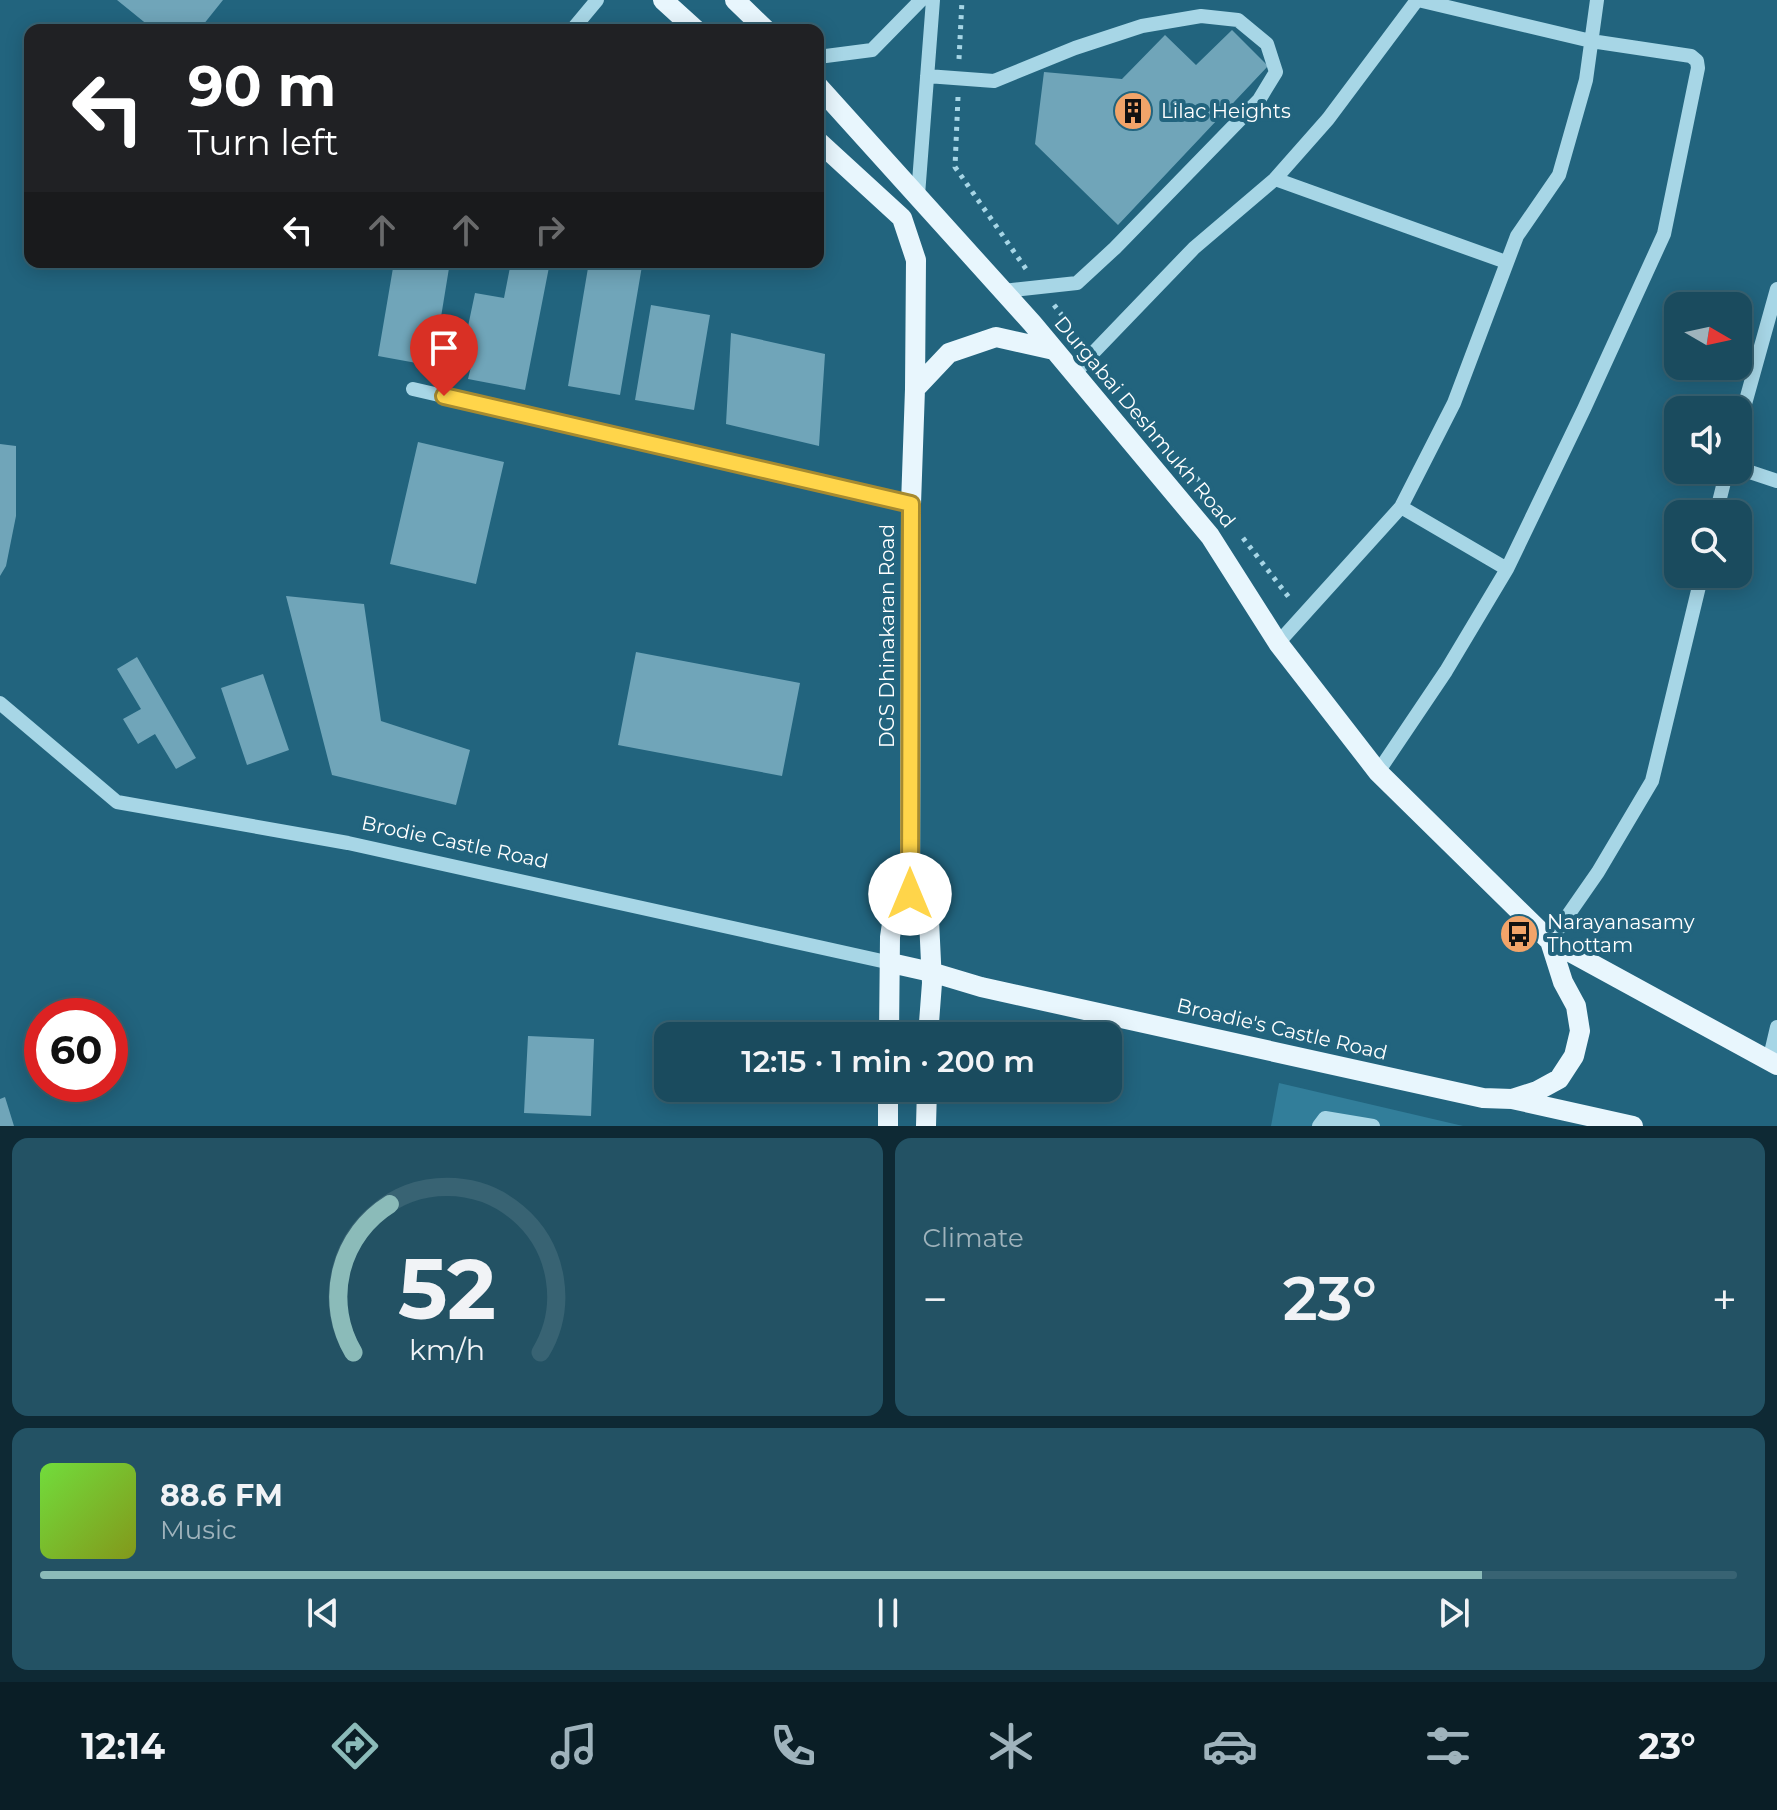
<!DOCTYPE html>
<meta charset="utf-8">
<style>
body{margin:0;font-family:Montserrat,sans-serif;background:#235264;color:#f1f3f6;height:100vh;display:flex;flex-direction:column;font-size:30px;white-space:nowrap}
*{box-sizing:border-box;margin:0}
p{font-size:26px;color:#9fb3bc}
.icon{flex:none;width:44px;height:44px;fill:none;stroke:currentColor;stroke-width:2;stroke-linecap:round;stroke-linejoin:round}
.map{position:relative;height:1126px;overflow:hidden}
.sheet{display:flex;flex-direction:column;gap:12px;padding:12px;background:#0e2934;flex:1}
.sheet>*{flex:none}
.top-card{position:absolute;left:24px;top:24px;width:800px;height:244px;border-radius:16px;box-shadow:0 4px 20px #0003,0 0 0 2px #386373;background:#202124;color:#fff;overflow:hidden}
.needle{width:52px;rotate:99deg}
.tools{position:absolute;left:1664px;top:292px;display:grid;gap:16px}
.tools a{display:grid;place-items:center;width:88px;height:88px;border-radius:16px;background:#1a4b5e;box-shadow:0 4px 20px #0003,0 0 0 2px #386373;font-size:40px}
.speed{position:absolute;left:24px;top:998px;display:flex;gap:16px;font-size:40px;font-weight:700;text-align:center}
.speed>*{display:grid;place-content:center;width:104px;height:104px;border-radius:50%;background:#1a4b5e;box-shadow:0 4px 20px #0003,0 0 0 2px #386373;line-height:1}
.speed .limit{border:12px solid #d22;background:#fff;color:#111}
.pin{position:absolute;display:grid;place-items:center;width:68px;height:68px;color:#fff;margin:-82px -34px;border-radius:50% 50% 50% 0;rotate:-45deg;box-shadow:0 0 8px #0007}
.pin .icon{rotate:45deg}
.me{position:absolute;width:88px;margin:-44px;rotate:0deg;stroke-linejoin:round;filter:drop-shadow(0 0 6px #0008)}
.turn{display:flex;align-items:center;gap:28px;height:168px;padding:0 32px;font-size:36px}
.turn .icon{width:104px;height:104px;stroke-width:2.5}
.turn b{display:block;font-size:56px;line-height:68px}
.lanes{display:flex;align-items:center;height:76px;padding:0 32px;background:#0003;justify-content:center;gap:40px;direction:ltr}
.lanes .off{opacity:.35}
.big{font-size:60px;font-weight:600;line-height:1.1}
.sheet .tile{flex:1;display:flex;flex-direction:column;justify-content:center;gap:12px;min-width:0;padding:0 28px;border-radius:16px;background:#235264}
.sheet .dial{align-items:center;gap:0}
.dial svg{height:208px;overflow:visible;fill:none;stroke:#386373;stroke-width:7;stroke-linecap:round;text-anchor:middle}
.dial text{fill:#f1f3f6;stroke:none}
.song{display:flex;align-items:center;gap:24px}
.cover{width:96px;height:96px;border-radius:12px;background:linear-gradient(135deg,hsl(100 70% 55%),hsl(70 70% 35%))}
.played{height:8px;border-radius:4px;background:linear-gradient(90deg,#8bbbb9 85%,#386373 85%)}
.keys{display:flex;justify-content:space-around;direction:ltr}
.heat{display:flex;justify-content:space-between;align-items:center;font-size:44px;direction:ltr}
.sheet .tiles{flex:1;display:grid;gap:12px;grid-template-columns:1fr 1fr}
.tile:last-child{grid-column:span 2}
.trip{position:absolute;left:654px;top:1022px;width:468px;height:80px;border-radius:16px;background:#1a4b5e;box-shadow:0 4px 20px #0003,0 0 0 2px #386373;font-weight:600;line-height:80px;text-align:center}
.tab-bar{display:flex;height:128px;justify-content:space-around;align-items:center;background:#0a1e26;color:#9fb3bc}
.tab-bar .icon{width:56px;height:56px}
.tab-bar .on{color:#8bbbb9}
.tab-bar b{font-size:36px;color:#f1f3f6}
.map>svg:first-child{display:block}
.green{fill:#327e9a}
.building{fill:#70a5b9}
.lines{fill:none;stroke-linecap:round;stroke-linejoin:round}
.path{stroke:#a7d6e6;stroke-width:5;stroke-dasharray:4 6;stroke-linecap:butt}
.minor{stroke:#a7d6e6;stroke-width:14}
.major{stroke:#e8f6fd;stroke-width:20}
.route-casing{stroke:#a68a30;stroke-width:20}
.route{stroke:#ffd54a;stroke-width:14}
.labels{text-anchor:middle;stroke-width:8;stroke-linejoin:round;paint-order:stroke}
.poi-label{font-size:20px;fill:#fff;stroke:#22647e;text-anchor:start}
.street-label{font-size:20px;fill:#fff;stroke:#22647e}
</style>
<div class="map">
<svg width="1777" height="1126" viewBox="0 0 1777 1126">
<rect width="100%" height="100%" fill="#22647e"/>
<path class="green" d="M1279,1083L1463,1126H1271Z"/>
<path class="building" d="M117,0H223L199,30H154Z
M1232,30L1268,66L1118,225L1035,144L1044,72L1122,79L1165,35L1196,65Z
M394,262H450L433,366L378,356Z
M511,262H550L525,390L468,379L473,358L462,355L475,293L504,298Z
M589,262H618L642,266L620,395L568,386Z
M651,305L710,315L694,410L635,400Z
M731,333L825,354L819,446L726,424Z
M418,442L504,462L476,584L390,564Z
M0,444L16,446V516L6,566L0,576Z
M286,596L364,604L381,721L470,750L456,805L332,775Z
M636,652L800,683L782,776L618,745Z
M137,657L196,758L176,769L155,734L138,744L123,719L141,709L117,669Z
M263,674L289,750L247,765L221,688Z
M528,1036L594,1039L591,1116L524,1113Z
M5,1097L14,1126H0V1099Z"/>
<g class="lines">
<path class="path" d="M959,59L962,0
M958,97L955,167L1026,269
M1054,305L1075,332
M1132,401L1200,482
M1243,538L1291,600"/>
<path class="minor" d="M572,30L597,0
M818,57L872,50L921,0
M927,76L994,81L1075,48L1142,26L1201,16L1238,20L1267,44L1276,72L1259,100L1115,248L1077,283L1003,291
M1275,179L1506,262
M918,195L933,0
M1075,373L1092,354L1194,248L1275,179L1328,119L1417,0
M413,389L911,504
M1738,429L1777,289
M1738,468L1777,481
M1401,507L1507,569
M1716,514L1727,470
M1278,643L1401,507L1454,403L1517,236L1559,175L1586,80L1597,0
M0,703L117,802L348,843L891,963
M1378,772L1446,671L1507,569L1584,409L1664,234L1698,68L1697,61L1691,56L1591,41L1418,0
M1550,941L1598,872L1652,781L1702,574
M1769,1061L1777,1027
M1319,1126L1325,1118L1373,1126"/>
<path class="major" d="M663,0L696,30
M735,0L766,30
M818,86L1032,323L1210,536L1278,643L1378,772L1550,941L1777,1065
M818,141L902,218L916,260L915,389L911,504L910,894L893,917L890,937L889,1036
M915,389L949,353L996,337L1054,350
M910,894L929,920L932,983L928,1036
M891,963L931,972L981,987L1483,1098L1512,1099L1537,1091L1559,1079L1574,1056L1580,1031L1576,1006L1563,982L1550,941
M1512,1099L1633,1126
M888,1126V1088
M926,1126L927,1088"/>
</g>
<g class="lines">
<defs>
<path id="route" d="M444,396L911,504L910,894"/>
</defs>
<use href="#route" class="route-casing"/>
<use href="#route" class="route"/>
</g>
<defs>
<symbol id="building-disc" viewBox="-11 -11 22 22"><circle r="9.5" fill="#f2a469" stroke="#22647e"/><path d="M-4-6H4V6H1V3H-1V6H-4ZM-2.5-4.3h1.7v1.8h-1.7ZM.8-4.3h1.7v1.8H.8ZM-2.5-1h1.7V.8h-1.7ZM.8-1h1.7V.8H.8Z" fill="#111"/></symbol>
<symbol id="bus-disc" viewBox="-11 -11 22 22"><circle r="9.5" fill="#f2a469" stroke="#22647e"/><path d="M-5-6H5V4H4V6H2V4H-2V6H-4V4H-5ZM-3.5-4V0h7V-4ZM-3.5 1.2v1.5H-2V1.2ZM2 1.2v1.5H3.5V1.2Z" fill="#111"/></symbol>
</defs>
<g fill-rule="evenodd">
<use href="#building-disc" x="1111" y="89" width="44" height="44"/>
<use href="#bus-disc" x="1497" y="912" width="44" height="44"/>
</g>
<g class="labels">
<g class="poi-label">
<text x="1161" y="118">Lilac Heights</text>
<text x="1547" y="929">Narayanasamy<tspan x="1547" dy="23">Thottam</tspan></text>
</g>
<g class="street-label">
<text transform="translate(1145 422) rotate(50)" y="7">Durgabai Deshmukh Road</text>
<text transform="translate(887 636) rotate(-90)" y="7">DGS Dhinakaran Road</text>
<text transform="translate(455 842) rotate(12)" y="7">Brodie Castle Road</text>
<text transform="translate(1282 1029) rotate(13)" y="7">Broadie's Castle Road</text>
</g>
</g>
</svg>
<div class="tools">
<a><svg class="needle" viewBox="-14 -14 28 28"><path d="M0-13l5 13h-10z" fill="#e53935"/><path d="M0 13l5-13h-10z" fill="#9fb3bc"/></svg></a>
<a><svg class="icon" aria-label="sound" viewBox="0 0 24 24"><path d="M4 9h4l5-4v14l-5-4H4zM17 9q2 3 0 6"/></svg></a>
<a><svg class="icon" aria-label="search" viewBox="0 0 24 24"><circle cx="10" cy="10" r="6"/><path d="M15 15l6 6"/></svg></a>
</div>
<div class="speed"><div class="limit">60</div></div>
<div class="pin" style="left:444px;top:396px;background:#d93025"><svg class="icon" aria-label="arrive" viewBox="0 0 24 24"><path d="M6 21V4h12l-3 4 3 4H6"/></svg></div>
<svg class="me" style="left:910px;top:894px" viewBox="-20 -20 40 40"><circle r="19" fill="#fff"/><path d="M0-13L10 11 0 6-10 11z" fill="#ffd54a"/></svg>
<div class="trip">12:15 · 1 min · 200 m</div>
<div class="top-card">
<div class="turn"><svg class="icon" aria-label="left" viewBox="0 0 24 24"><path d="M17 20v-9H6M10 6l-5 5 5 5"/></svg><div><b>90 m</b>Turn left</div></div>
<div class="lanes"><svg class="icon" aria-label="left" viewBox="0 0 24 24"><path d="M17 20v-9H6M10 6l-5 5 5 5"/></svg><svg class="icon off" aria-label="ahead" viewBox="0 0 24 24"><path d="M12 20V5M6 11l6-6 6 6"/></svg><svg class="icon off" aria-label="ahead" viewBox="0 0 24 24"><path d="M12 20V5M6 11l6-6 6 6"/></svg><svg class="icon off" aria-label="right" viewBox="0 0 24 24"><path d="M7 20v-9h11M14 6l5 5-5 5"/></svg></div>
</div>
</div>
<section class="sheet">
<div class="tiles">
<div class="tile dial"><svg viewBox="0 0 100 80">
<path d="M14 69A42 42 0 1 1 86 69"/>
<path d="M14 69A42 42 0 0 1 28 12" stroke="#8bbbb9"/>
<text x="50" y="56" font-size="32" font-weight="700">52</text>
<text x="50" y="72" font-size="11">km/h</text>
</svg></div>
<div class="tile"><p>Climate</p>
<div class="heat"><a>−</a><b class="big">23°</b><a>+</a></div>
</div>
<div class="tile">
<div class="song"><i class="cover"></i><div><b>88.6 FM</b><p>Music</p></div></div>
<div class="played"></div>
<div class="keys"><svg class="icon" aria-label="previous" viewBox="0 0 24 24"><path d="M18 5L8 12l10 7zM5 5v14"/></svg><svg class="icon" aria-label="pause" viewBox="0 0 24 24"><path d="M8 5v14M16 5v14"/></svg><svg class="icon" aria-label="next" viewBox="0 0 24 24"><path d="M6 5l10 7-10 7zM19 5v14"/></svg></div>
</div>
</div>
</section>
<nav class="tab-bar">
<b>12:14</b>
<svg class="icon on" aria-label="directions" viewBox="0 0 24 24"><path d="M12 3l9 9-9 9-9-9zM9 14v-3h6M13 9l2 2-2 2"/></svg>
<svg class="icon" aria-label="music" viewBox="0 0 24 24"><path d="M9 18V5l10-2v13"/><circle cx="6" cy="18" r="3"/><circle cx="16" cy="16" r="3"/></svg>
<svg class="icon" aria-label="phone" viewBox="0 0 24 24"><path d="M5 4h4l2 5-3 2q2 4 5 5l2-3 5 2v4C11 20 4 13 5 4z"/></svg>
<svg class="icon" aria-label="climate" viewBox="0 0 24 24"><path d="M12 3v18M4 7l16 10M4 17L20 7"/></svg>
<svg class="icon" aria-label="car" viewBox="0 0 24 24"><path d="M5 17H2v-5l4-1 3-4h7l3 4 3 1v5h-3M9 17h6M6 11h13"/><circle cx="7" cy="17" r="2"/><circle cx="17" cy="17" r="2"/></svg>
<svg class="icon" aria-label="filters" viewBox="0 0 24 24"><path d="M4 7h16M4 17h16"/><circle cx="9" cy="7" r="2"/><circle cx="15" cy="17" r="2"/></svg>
<b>23°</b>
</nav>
